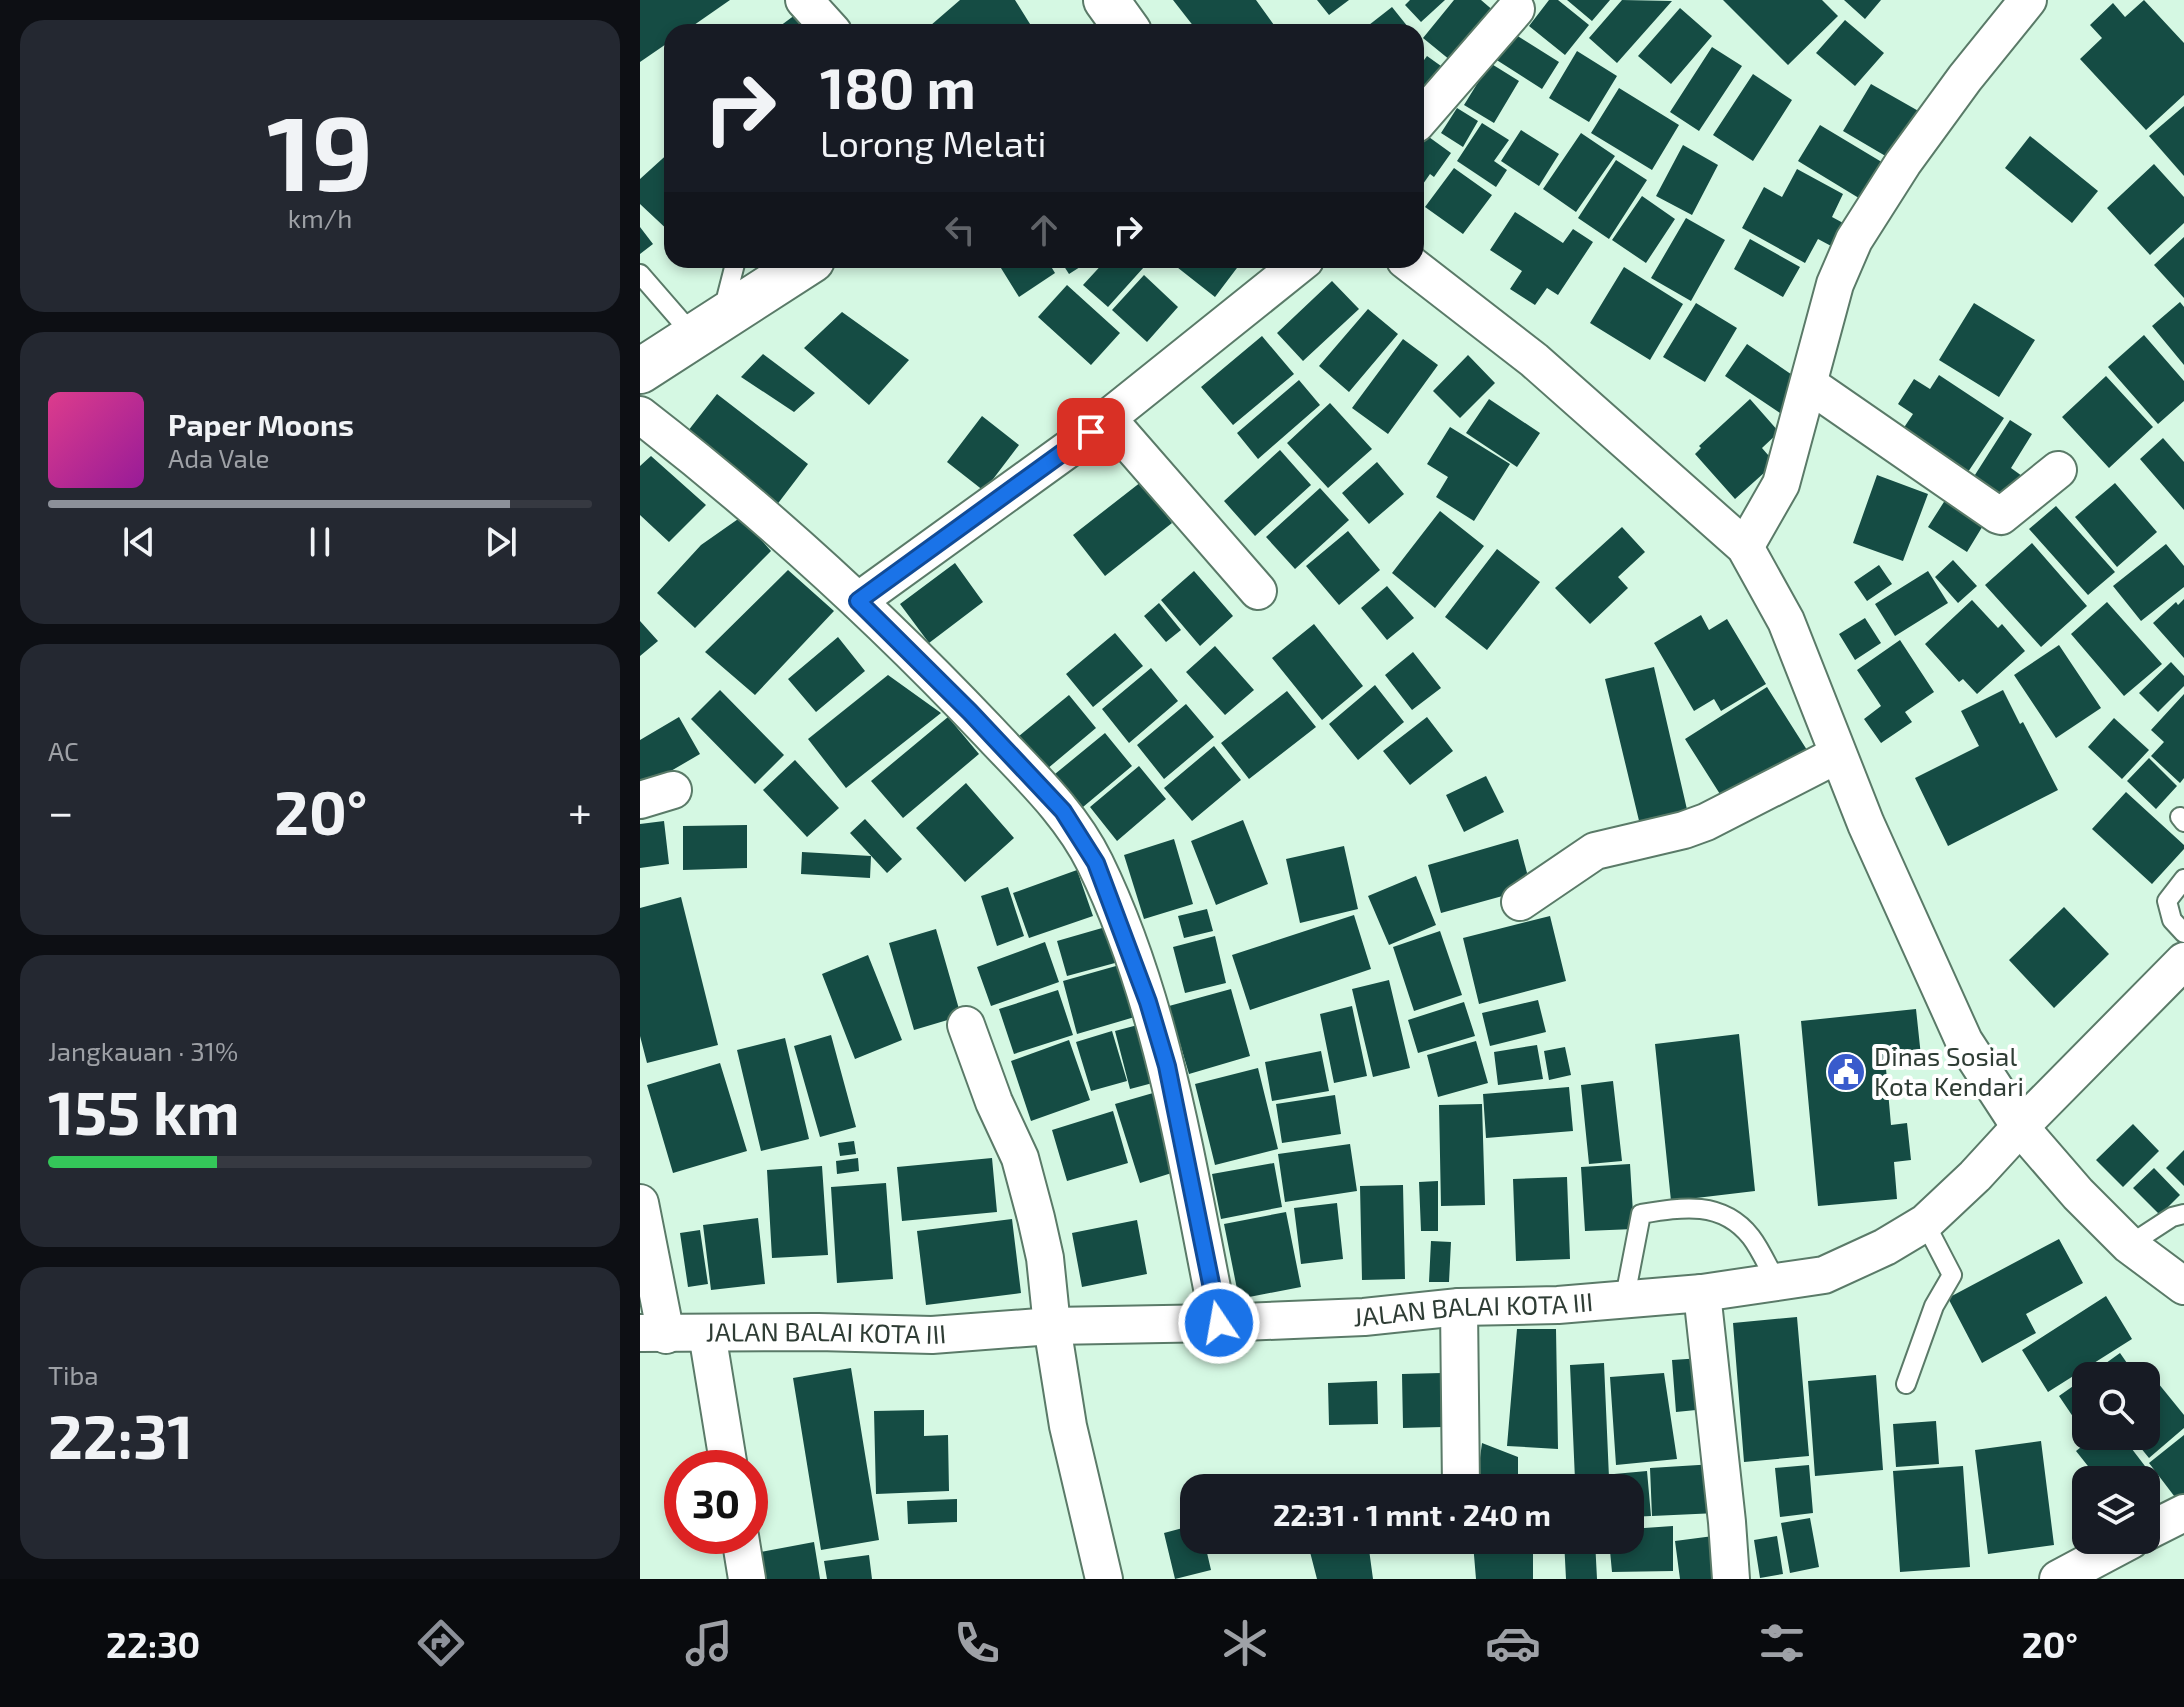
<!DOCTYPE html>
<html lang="id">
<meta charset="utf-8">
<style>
body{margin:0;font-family:"Exo 2",sans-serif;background:#242831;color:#f1f3f6;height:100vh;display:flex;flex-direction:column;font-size:30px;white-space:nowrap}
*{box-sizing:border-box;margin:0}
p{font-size:26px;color:#9ea1a6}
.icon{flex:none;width:44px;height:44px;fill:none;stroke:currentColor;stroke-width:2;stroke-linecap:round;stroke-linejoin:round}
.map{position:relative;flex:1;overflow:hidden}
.details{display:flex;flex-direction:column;gap:20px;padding:20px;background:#0d0f14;width:640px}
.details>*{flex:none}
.top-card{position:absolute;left:24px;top:24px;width:760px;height:244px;border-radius:24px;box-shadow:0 4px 12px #0003;background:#171b24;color:#f1f3f6;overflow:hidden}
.tools{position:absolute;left:1432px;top:1362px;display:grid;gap:16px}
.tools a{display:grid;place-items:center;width:88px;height:88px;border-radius:16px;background:#171b24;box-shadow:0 4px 12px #0003;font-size:40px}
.speed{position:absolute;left:24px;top:1450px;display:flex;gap:16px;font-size:40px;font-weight:700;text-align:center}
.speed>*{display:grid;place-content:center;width:104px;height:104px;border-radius:50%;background:#171b24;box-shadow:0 4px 12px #0003;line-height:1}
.speed .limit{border:12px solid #d22;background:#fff;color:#111}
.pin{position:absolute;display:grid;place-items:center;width:68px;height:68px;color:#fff;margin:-34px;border-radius:16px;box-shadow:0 4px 12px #0006}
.me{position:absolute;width:88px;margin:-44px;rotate:348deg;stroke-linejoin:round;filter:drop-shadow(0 0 6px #0008)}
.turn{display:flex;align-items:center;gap:28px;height:168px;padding:0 24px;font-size:36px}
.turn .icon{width:104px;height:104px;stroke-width:2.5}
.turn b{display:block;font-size:56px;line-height:68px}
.lanes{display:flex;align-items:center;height:76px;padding:0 24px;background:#0003;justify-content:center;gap:40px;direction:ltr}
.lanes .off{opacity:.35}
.big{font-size:60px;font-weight:700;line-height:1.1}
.details .tile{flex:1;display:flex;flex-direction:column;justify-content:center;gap:12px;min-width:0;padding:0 28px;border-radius:24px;background:#242831}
.details .dial{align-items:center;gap:0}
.dial b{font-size:104px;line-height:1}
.song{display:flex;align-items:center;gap:24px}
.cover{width:96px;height:96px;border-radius:12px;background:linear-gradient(135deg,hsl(330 70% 55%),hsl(300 70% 35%))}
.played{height:8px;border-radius:4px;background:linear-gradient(90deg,#8c9099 85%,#363941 85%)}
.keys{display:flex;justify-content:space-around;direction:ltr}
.heat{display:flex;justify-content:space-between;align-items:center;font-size:44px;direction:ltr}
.charge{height:12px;border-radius:6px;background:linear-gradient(90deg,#34c759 31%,#363941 0)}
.trip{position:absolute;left:540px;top:1474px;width:464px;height:80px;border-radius:24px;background:#171b24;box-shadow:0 4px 12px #0003;font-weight:700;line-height:80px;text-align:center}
.dock{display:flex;height:128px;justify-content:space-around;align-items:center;background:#090b0e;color:#9ea1a6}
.dock .icon{width:56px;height:56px}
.dock .current{color:#8c9099}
.dock b{font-size:36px;color:#f1f3f6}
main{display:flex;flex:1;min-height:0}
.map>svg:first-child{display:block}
.building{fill:#154c44}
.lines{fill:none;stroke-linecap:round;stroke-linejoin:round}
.service-casing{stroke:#5a7a68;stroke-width:22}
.minor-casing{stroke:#5a7a68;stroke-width:40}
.tertiary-casing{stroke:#5a7a68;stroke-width:48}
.service{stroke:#fff;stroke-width:18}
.minor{stroke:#fff;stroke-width:36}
.tertiary{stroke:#fff;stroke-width:44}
.route-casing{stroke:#114b97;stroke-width:20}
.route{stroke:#1a73e8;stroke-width:14}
.labels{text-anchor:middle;stroke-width:8;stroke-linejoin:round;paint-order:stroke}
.poi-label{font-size:26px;fill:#2f3d35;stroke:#fff;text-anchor:start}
.street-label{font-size:26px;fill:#2f3d35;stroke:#fff}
</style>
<main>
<section class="details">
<div class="tile dial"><b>19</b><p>km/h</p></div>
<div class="tile">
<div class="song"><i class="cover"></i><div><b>Paper Moons</b><p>Ada Vale</p></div></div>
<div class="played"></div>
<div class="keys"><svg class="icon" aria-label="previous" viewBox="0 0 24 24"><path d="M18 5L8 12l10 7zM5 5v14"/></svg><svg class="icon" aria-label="pause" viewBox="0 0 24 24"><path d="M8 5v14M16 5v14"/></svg><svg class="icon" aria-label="next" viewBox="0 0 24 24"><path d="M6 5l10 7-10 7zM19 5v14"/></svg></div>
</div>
<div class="tile"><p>AC</p>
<div class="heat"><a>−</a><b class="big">20°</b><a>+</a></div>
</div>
<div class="tile"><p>Jangkauan · 31%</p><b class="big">155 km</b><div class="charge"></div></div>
<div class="tile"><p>Tiba</p><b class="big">22:31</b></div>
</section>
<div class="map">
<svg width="1544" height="1579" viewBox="0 0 1544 1579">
<rect width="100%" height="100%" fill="#d5f8e3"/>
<path class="building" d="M0,0H90L44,32H32V40L0,62Z
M320,0H375L395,32H283Z
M533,0H616L639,32H558Z
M677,0H709L689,15Z
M770,0H805L781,22L765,5Z
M814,0H841L862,18L821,69L783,38Z
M909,0H918L949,25L925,55L889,26Z
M927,0H970L952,21Z
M982,0L1032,1L977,63L949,38Z
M1083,0H1182L1198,16L1148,65Z
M1204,0H1241L1225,19Z
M1504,0L1544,43V95L1506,130L1440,59L1462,38L1450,25L1473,3L1485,17Z
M752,7L772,32H720Z
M1040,8L1072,36L1031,84L998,56Z
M163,9L177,32H132Z
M1205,20L1244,53L1215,86L1176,53Z
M868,30L919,62L902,89L852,57Z
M1072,47L1102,66L1059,131L1030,112Z
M937,51L977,76L949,122L909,98Z
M787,56L815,76L776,131V71Z
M850,63L879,81L854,123L824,105Z
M1113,74L1152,100L1113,161L1073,135Z
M1231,84L1282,113L1254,161L1203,131Z
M979,88L1039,125L1012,170L951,133Z
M1544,106V176L1509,136Z
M817,108L838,121L823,147L801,133Z
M842,123L869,140L854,161L867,170L856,187L817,161Z
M1180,125L1250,167L1227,203L1158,161Z
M881,130L919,154L899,186L861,161Z
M782,132L811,153L794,177L790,174L776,194V140Z
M941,133L975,156L936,212L903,189Z
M1390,136L1458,191L1432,223L1365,168Z
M1043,145L1078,165L1052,215L1016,196Z
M32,150V234L0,204V179Z
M976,160L1007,180L969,239L938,218Z
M1514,164L1544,197V223L1510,255L1467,208Z
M814,168L852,195L823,234L785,207Z
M1157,169L1203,194L1192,217L1205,224L1193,247L1178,239L1165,263L1102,228L1124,187L1142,197Z
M1002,196L1035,219L1006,263L972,240Z
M875,212L923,243L933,229L953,242L918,295L907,288L895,305L870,289L882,271L850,250Z
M1046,218L1085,240L1051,301L1011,278Z
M0,227L13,244L0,254Z
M1544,237V298L1514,265Z
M1110,239L1160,267L1143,297L1094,269Z
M356,260H407L415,273L379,297Z
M420,260H451L429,274Z
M466,260H496L504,267L468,307L443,285Z
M528,260H603L575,297Z
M984,267L1043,304L1010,360L950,323Z
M504,275L538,307L507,342L472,310Z
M692,281L719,309L663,361L637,333Z
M427,285L480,333L451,365L398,317Z
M1540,302L1544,307V365L1512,326Z
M1056,303L1097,328L1065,382L1023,357Z
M1334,303L1395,340L1359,397L1299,360Z
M728,309L758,334L709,392L679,366Z
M202,312L269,360L229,405L164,348Z
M1504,335L1544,381V401L1518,424L1468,367Z
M622,336L654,374L593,425L561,387Z
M763,339L798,365L748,434L712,408Z
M1107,344L1161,381L1140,413L1085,376Z
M123,354L175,393L154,412L101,377Z
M828,355L855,383L820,418L793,391Z
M1299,375L1364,418L1328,472L1263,429L1273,414L1258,404L1274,379L1290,389Z
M1466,376L1513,427L1469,468L1422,417Z
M659,380L680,405L618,459L597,433Z
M77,394L168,464L136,506L44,436Z
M849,399L900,433L877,467L826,433Z
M1110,399L1139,432L1122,448L1135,463L1095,499L1055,454L1061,448L1059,446Z
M690,403L732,449L688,488L647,443Z
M342,416L379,445L344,491L307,462Z
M1370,420L1392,434L1371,468L1382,476L1368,499L1333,478Z
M810,427L870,464L834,521L796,497L808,477L787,464Z
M1523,438L1544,462V510L1500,459Z
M640,450L671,485L615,536L584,501Z
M11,456L66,505L29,542L0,515V466Z
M737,462L764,494L729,524L702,493Z
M1237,475L1288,494L1263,561L1213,543Z
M501,482L532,523L465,576L433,535Z
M1475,483L1517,532L1477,567L1435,517Z
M680,488L709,520L655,569L626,537Z
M1309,494L1347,519L1327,552L1288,527Z
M1416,506L1475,572L1448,595L1389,529Z
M800,511L844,546L795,608L752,573Z
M101,517L131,551L55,628L17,593L61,545Z
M982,527L1005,552L978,577L988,588L950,624L915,588Z
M708,531L740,570L699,605L666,566Z
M1392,543L1447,606L1401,647L1345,585Z
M1526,544L1544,566V587L1501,621L1473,586Z
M857,549L900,582L847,650L805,617Z
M1313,560L1337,586L1318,603L1295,577Z
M315,563L343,602L289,643L260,604Z
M1239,565L1252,584L1227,601L1214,582Z
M148,570L194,611L115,695L65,652Z
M554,571L593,616L560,646L521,600Z
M1288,571L1308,603L1255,636L1235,604Z
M747,586L774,618L747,640L721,608Z
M1544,599V658L1513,623L1536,602L1538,605Z
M1332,600L1358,628L1362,624L1385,651L1337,694L1323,679L1319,682L1285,644Z
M1467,602L1522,664L1484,696L1431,634Z
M519,603L541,630L526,642L504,616Z
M1061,615L1069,630L1087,619L1126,684L1081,711L1074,699L1054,711L1014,643Z
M1225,618L1241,643L1215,660L1199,634Z
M0,621L18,641L0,656Z
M674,624L723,686L682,720L632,658Z
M475,633L503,666L453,707L426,674Z
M198,637L225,671L176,712L148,679Z
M1260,640L1294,692L1265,712L1272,722L1241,743L1224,719L1241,706L1217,670Z
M1419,645L1461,708L1416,738L1374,675Z
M575,646L614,690L585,715L546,672Z
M773,652L801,688L772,710L745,675Z
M1531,662L1544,676V686L1518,712L1499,693Z
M1014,667L1049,818L1001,829L965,679Z
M511,668L538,701L489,743L462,709Z
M248,675L301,713L206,788L168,739Z
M735,685L764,722L718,760L689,724Z
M1127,687L1167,750L1085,802L1045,739Z
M80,690L144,755L115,784L51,719Z
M1363,690L1380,724L1383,722L1418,790L1308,846L1275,778L1339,746L1321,711Z
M647,691L676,727L609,779L581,743Z
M1544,694V778L1540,783L1511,756L1524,742L1511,730Z
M429,695L456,728L407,769L379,736Z
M546,704L574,737L524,779L497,745Z
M39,717L60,754L0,789V740Z
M308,717L339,754L263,818L231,781Z
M787,717L813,751L770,785L743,751Z
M1474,718L1509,750L1482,779L1448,747Z
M465,733L492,766L443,807L415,774Z
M574,746L601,780L552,821L524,788Z
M1509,758L1537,786L1516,809L1487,781Z
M155,760L199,808L167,837L123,790Z
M499,766L526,799L477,841L450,807Z
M846,776L864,812L824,832L806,795Z
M326,783L374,838L325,882L276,828Z
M1486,792L1544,845V849L1512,884L1452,829Z
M225,819L262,859L247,873L210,833Z
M603,820L628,884L576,905L551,841Z
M24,821L29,864L0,868V824Z
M107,825V868L43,870V826Z
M534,839L553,904L504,919L484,855Z
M878,839L891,888L801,913L788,865Z
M704,846L718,909L660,923L646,859Z
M162,852L231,856L230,878L161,874Z
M437,870L453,916L389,938L373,893Z
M776,876L796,925L749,945L728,896Z
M368,887L384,936L357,946L341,896Z
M41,897L78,1045L7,1063L0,1036V908Z
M1424,907L1469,954L1414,1008L1369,960Z
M567,909L573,931L544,938L538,916Z
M714,915L731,969L610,1010L592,955Z
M910,916L926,981L839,1004L823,938Z
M476,924L486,960L427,976L417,941Z
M296,929L321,1016L274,1030L249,943Z
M800,931L822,995L774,1011L753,947Z
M575,936L586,983L545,993L533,947Z
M405,942L419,982L351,1006L337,967Z
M228,955L262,1040L215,1059L182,974Z
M483,964L498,1016L437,1034L423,981Z
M749,980L770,1068L733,1077L712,989Z
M591,989L610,1056L549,1074L529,1006Z
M418,990L433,1035L374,1054L359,1009Z
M898,1000L906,1032L850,1046L842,1013Z
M824,1002L835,1036L778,1053L768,1020Z
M712,1006L727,1076L694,1083L680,1014Z
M1276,1009L1281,1056L1246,1061L1244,1046L1251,1125L1267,1123L1271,1160L1254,1162L1257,1199L1178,1206L1161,1021Z
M509,1022L524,1080L490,1089L475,1031Z
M472,1031L487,1081L451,1091L436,1042Z
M1099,1034L1115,1191L1031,1201L1015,1044Z
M191,1035L216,1127L180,1137L154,1046Z
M145,1038L169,1139L121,1151L97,1050Z
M429,1040L450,1100L391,1121L371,1061Z
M836,1041L848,1083L798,1097L787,1055Z
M897,1045L903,1079L858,1085L854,1052Z
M925,1047L931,1075L909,1080L904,1051Z
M681,1051L689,1091L632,1101L625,1062Z
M80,1063L107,1151L33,1173L7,1085Z
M618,1068L638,1149L575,1165L555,1084Z
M973,1081L982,1161L949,1164L941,1085Z
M929,1087L933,1131L846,1138L843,1094Z
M513,1093L538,1171L500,1183L475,1104Z
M695,1095L701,1134L642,1143L636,1104Z
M842,1104L845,1205L801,1206L799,1105Z
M473,1111L488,1163L427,1181L412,1130Z
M1493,1124L1519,1151L1483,1187L1456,1160Z
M214,1141L216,1154L200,1156L198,1143Z
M710,1144L717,1191L645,1202L638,1154Z
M1544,1150V1186L1526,1168Z
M218,1158L219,1171L197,1174L196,1161Z
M352,1158L357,1212L262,1221L257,1167Z
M634,1163L642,1207L581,1219L572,1174Z
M990,1164L994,1229L945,1231L941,1167Z
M182,1166L188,1255L132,1258L127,1170Z
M1514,1168L1540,1195L1520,1215L1493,1188Z
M927,1177L930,1259L876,1261L873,1179Z
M798,1181V1231H781L779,1182Z
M246,1183L253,1279L197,1283L191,1187Z
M763,1185L765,1279L722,1280L720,1186Z
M697,1203L703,1259L661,1264L654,1208Z
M646,1212L661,1287L599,1299L584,1224Z
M118,1218L125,1284L71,1290L63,1225Z
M372,1219L381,1293L286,1305L277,1231Z
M497,1220L507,1274L442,1287L432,1233Z
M60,1230L68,1284L48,1287L40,1233Z
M1419,1239L1443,1283L1386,1314L1396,1333L1342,1363L1308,1298Z
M791,1241L811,1242L809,1282H789Z
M1466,1296L1492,1339L1408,1392L1382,1350Z
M1157,1317L1169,1456L1104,1462L1093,1323Z
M877,1329H916L918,1449L867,1446Z
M1480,1353L1496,1376H1448Z
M1062,1358L1066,1409L1036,1412L1032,1360Z
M964,1363L969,1478L935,1480L930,1365Z
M211,1368L239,1540L181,1550L153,1378Z
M802,1373L803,1427L763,1428L762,1374Z
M1024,1373L1037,1459L976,1465L970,1377Z
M1236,1375L1243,1470L1175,1476L1168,1381Z
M1446,1377V1428L1442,1430L1419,1396Z
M737,1381L738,1424L689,1425L688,1383Z
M1518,1383L1544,1415V1428L1509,1458L1491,1436H1506V1393Z
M284,1410V1436L308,1435L309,1491L236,1494L234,1411Z
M1296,1421L1299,1464L1256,1467L1253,1424Z
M1544,1435V1502L1541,1505L1509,1463Z
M1455,1436H1482L1508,1470L1495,1480H1459L1436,1451Z
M1401,1441L1414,1545L1348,1554L1335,1450Z
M842,1443L878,1457V1488H836Z
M1075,1464L1077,1513L1012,1516L1010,1468Z
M1169,1465L1173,1513L1140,1517L1135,1468Z
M1323,1466L1330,1567L1260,1572L1253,1471Z
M1007,1471L1011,1516L990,1517V1488H975L974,1474Z
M739,1476L741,1488H688V1487Z
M753,1478L794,1480V1488H753Z
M317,1499V1522L268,1524L267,1501Z
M1170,1518L1179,1567L1150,1573L1141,1523Z
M554,1525V1540H564L571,1570L535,1579L524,1533Z
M1033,1526V1571L972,1572L969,1540H990V1529Z
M1081,1535L1087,1579H1040L1035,1541Z
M1137,1536L1143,1574L1120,1578L1114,1540Z
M924,1540H955L957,1579H926Z
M174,1542L180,1579H125L120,1552Z
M728,1542L733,1579H677L670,1552Z
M893,1542V1579H836L833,1543Z
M229,1555L232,1579H187L184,1561Z"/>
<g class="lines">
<defs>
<path id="service" d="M0,274L53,335
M96,306L87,295L96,260
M1540,817L1544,822
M1544,879L1527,901L1532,920L1544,933
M1489,1245L1532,1217L1544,1214
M985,1297L1001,1214C1042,1207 1082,1200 1111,1237C1121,1250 1128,1267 1136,1281
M1266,1384L1294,1306L1312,1275L1285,1223"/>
<g id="minor">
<path d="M164,0L193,32"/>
<path d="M776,124L876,9"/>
<path d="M765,260L894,360L1105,547L1146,621L1226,824L1324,1041L1380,1127L1438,1194L1489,1245L1544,1286"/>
<path d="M1170,385L1358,515L1361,516L1418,470"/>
<path d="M0,415C124,511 241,618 349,732C387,773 430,812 455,863C524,1004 548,1171 579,1323"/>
<path d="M468,419L618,591"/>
<path d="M1105,547L1141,484L1195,284L1214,240L1263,163L1325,78L1388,0"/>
<path d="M218,601L434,445L665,260"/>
<path d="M0,800L33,790"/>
<path d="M880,902L955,851L1044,830L1066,822L1197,755"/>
<path d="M326,1025L354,1102L380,1158L396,1218L405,1258L412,1326L428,1426L464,1579"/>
<path d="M0,1203L26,1335"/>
<path d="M1062,1293L1087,1522L1091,1579"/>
<path d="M819,1307L821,1488"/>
<path id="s1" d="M0,1333L178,1332L292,1335L412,1326L579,1323L724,1317L819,1307L918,1305L1062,1293L1184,1275L1245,1247L1285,1223L1335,1176L1380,1127L1544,961"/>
<path d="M67,1333L89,1468"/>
<path d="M1506,1532L1544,1513"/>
<path d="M100,1536L107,1579"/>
<path d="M1418,1579L1491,1540"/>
</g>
<path id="tertiary" d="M466,0L489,32
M0,371L172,260"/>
</defs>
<use href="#service" class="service-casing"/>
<use href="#minor" class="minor-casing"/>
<use href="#tertiary" class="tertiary-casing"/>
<use href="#service" class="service"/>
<use href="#minor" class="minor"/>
<use href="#tertiary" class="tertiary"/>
</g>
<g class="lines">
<defs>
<path id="route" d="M451,432L218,601L330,712L423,811L456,863L508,1002L527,1066L579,1323"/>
</defs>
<use href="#route" class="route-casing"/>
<use href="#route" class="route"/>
</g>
<defs>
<symbol id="civic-disc" viewBox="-11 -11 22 22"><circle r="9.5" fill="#395bcc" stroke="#fff"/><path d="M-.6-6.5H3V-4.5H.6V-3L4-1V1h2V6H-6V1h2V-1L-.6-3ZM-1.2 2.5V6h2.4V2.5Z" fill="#fff"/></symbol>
</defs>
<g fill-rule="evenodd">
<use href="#civic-disc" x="1184" y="1050" width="44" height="44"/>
</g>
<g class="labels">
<g class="poi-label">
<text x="1234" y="1066">Dinas Sosial<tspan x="1234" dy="30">Kota Kendari</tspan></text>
</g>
<g class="street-label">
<text dy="9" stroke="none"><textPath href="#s1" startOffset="834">JALAN BALAI KOTA III</textPath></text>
<text dy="9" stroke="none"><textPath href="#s1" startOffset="186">JALAN BALAI KOTA III</textPath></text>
</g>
</g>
</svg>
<div class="tools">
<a><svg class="icon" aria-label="search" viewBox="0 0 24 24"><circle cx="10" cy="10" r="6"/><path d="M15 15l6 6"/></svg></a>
<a><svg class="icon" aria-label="layers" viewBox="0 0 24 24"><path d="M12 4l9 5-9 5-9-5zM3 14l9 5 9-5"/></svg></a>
</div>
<div class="speed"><div class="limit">30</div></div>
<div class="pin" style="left:451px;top:432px;background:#d93025"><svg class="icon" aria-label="arrive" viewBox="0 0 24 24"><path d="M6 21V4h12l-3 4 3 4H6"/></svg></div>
<svg class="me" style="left:579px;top:1323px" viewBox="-20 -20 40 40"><circle r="17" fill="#1a73e8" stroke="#fff" stroke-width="3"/><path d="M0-11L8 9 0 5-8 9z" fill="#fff"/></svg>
<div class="trip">22:31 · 1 mnt · 240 m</div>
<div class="top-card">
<div class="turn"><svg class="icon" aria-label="right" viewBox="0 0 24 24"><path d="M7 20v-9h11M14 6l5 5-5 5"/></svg><div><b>180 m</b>Lorong Melati</div></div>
<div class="lanes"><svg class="icon off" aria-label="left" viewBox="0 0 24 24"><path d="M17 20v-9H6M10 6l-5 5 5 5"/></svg><svg class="icon off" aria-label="ahead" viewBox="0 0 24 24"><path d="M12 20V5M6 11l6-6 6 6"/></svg><svg class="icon" aria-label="right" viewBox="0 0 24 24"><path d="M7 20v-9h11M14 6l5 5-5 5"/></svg></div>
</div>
</div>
</main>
<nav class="dock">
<b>22:30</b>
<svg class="icon current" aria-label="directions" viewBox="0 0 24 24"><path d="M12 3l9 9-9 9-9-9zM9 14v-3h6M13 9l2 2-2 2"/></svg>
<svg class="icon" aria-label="music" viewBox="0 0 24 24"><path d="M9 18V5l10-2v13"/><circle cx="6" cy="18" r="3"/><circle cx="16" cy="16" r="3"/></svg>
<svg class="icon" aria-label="phone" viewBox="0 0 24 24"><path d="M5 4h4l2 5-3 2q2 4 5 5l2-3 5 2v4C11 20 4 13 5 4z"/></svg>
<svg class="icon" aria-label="climate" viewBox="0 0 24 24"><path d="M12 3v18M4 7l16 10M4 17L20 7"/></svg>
<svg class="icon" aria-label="car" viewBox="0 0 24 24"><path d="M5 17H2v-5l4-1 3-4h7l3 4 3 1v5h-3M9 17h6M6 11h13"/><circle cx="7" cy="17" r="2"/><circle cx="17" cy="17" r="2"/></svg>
<svg class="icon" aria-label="filters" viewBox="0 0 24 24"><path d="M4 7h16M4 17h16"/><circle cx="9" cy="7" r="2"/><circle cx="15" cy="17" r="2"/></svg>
<b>20°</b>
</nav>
